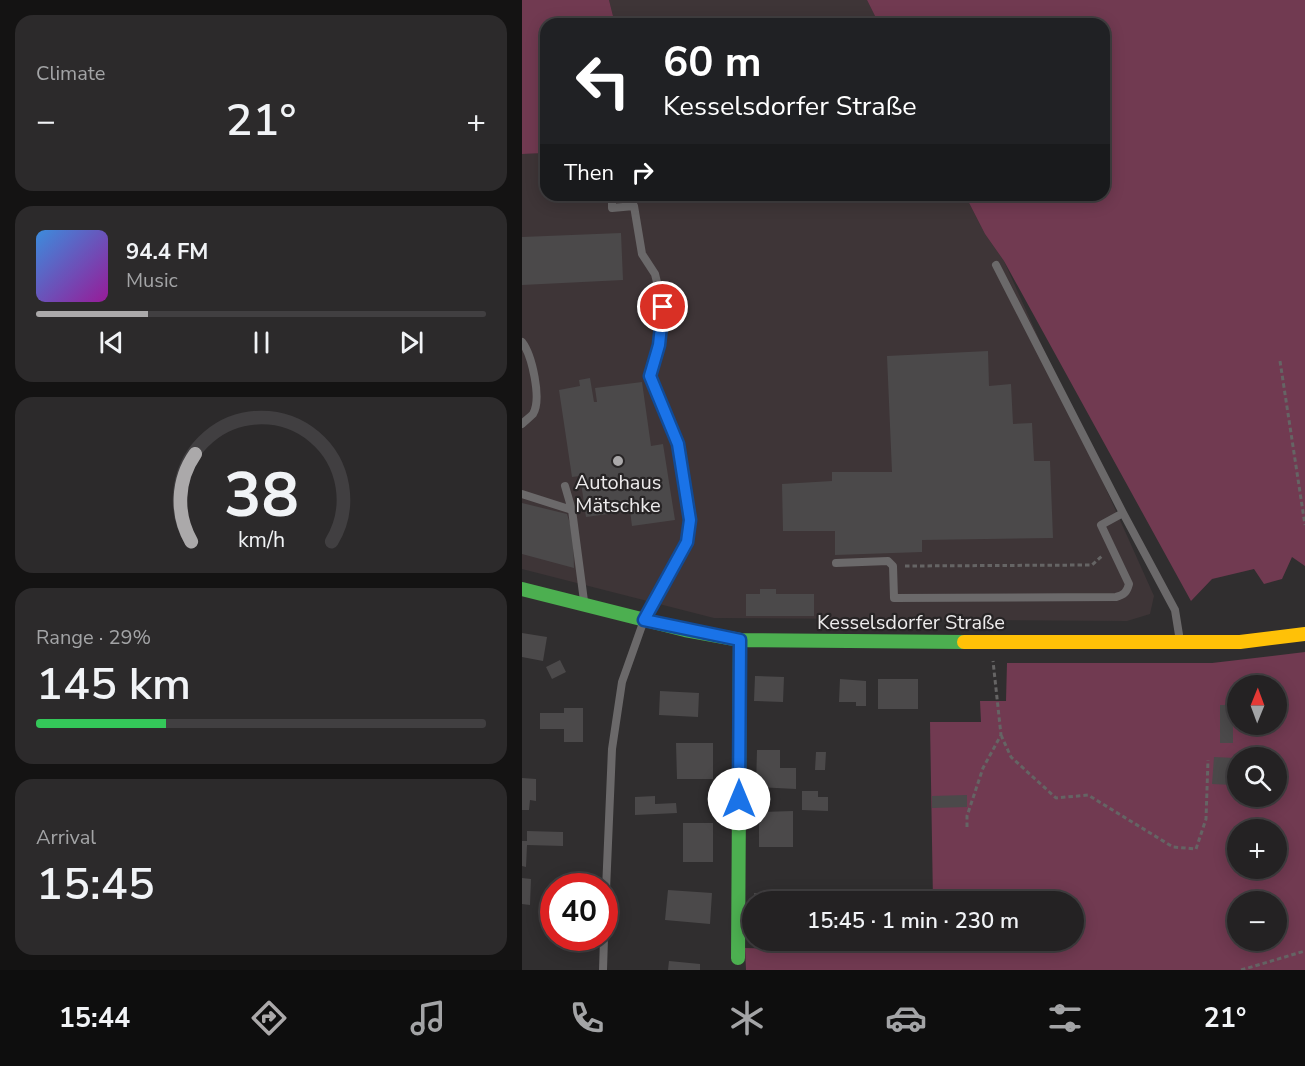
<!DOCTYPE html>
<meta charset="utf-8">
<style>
body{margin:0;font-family:"Nunito Sans",sans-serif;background:#2c2a2b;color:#f1f3f6;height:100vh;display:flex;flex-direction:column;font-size:22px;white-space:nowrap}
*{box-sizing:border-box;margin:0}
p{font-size:20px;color:#a3a4a6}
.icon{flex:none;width:33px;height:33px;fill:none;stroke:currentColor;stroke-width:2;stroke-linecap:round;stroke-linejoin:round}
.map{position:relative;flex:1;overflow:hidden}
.panel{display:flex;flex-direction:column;gap:15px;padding:15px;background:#141313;width:522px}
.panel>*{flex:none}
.hud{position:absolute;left:18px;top:18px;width:570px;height:183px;border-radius:18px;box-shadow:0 3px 15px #0003,0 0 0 2px #413f41;background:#202124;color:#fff;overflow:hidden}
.needle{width:39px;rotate:1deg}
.fabs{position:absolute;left:705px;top:675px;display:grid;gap:12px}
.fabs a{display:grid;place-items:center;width:60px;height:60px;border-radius:50%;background:#242223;box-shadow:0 3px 15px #0003,0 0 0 2px #413f41;font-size:30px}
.speed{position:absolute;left:18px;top:873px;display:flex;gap:12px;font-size:30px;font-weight:700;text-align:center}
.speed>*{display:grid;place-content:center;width:78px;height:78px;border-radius:50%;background:#242223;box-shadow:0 3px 15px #0003,0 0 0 2px #413f41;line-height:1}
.speed .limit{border:9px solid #d22;background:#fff;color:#111}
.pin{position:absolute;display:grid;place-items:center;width:51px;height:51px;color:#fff;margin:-26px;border:3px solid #fff;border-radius:50%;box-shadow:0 2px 6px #0007}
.me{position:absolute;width:66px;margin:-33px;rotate:0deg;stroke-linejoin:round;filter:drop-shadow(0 0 4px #0008)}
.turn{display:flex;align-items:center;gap:21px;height:126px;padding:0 24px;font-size:27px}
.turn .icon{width:78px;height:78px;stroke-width:2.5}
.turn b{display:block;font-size:42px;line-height:51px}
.then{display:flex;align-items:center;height:57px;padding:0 24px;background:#0003;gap:12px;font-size:22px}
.big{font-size:45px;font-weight:600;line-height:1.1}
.panel .tile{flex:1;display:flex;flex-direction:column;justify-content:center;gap:9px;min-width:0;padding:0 21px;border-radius:18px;background:#2c2a2b}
.panel .dial{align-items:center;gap:0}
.dial svg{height:156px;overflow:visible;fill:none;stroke:#413f41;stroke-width:7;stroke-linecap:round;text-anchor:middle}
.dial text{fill:#f1f3f6;stroke:none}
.song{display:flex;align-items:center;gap:18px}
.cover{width:72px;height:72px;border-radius:9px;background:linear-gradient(135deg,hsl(210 70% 55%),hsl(300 70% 35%))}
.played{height:6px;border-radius:3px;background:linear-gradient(90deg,#aba9aa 25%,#413f41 25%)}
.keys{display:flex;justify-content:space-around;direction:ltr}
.heat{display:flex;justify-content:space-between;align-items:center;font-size:33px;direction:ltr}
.charge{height:9px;border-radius:4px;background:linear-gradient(90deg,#34c759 29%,#413f41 0)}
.trip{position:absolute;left:220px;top:891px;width:342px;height:60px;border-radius:30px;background:#242223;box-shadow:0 3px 15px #0003,0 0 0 2px #413f41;font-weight:600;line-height:60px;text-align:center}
.dock{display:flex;height:96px;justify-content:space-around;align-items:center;background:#0e0e0e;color:#a3a4a6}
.dock .icon{width:42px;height:42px}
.dock .selected{color:#aba9aa}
.dock b{font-size:27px;color:#f1f3f6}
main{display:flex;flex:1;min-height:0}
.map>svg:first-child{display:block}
.built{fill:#3e3537}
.green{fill:#713a51;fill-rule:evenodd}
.building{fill:#4b494a}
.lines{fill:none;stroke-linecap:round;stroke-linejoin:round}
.path{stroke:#656464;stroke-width:3;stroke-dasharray:4.5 3;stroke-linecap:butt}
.lane{stroke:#6b696a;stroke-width:8}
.fast{stroke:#4caf50;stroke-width:14}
.slow{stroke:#ffc107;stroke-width:14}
.route-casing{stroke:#114b97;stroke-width:15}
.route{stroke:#1a73e8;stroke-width:10}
.poi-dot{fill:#aba9aa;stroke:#272425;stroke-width:2}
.labels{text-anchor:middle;stroke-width:4.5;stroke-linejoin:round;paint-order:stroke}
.poi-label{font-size:20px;fill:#edebec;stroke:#272425}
.street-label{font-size:20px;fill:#edebec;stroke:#272425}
</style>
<main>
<section class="panel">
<div class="tile"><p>Climate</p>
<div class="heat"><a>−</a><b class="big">21°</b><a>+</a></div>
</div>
<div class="tile">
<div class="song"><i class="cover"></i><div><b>94.4 FM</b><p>Music</p></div></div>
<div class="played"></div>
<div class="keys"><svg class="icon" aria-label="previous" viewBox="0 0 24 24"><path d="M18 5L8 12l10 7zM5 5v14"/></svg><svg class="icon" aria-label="pause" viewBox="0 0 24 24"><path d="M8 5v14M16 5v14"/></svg><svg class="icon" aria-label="next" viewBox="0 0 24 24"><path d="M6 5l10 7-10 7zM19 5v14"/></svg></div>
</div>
<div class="tile dial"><svg viewBox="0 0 100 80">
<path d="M14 69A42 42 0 1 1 86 69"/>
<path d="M14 69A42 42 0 0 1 16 24" stroke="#aba9aa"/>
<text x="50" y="56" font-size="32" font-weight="700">38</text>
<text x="50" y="72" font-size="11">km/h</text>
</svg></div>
<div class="tile"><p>Range · 29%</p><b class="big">145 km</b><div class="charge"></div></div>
<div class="tile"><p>Arrival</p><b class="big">15:45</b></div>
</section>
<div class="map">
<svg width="783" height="970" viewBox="0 0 783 970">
<rect width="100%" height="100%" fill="#302e2f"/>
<path class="built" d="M87,0H345L357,24H93Z
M24,153V195H443L463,234L482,261L632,596L628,614L605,621L192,618L0,569V154Z"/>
<path class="green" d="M0,0H87L93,24H24V153L0,154Z
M345,0H783V566L770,557L760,579L742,584L732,569L690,579L669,601L482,261L463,234L443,195H582V24H357Z
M783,652V970H224L223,948L411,952V941L552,940V902L411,901L408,722H459L458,701H484L485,663H690ZM716,686H754V724H716ZM716,758H754V796H716ZM716,830H754V868H716ZM716,902H754V940H716Z"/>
<path class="building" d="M99,233L101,280L0,285V237Z
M466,351L467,386L489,384L491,424L510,423L512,461H528L531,538L400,540V552L313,555V531H261L260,484L310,481V472H370L365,356Z
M68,378L72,402H75L73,388L120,382L129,446L141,444L153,520L110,526L108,511L64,517L58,476L50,477L37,390L58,386L57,380Z
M0,503L45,514L51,533L52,568L0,554Z
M238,589H254V594H292V616H224V594H238Z
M0,633L25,637L21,661L0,657Z
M38,660L44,672L30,679L24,667Z
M233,676L262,677L261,702L232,701Z
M318,679L344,681V706H334V702H317Z
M356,679H396V709H356Z
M138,691L177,693L176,717L137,715Z
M698,705H711V743H698Z
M42,708H61V742H42V729H18V713H42Z
M154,743H191V779H155Z
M235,750H258V768H274V789L234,787Z
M294,752H304L303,770H293Z
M692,757L713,758L711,785L690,784Z
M0,778L14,779V801L8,800L7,810H0Z
M280,791H296V797H306V811L280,810Z
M445,795V807L410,808V796Z
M133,796V804L154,803L155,813L113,815V797Z
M271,811V847H237V812Z
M161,823H191V862H161Z
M5,831L41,832V846L5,845L4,867L0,866V841H5Z
M0,878L9,879L8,905L0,904Z
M146,890L190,893L188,924L143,920Z
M232,893H268V902H232Z
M147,961L178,964V970H146Z"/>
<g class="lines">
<path class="path" d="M758,361L783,525
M383,566L570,565L580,556
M479,735L489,757L534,798L566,795L651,847L674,849L684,819L686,760
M445,827V816L461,768L479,735L471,661
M719,970L783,951"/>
<path class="lane" d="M474,265L601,513L653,610L658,641
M0,342C10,355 20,399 11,414C8,417 3,421 0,424
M43,486L50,510L62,601
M0,494L50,510
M314,563L366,561L371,566L372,598L594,597C602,595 605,592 607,584L579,525L601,513
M82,937L90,749L100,682L122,620L165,542L168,520L156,444L128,376L137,345L141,307L133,274L120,254L112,206L90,208V195
M81,970L82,938"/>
<path class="fast" d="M0,589L163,630L218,640L442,642
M216,958L218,640"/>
<path class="slow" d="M442,642H718L783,634"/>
</g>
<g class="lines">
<defs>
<path id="route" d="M141,307L137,345L128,376L156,444L168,520L165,542L122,620L218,640L217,799"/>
</defs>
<use href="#route" class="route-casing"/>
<use href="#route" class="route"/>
</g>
<circle class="poi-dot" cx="96" cy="461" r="6"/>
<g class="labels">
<g class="poi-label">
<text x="96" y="489">Autohaus<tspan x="96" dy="23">Mätschke</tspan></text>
</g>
<g class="street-label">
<text x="389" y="629">Kesselsdorfer Straße</text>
</g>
</g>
</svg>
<div class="fabs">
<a><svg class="needle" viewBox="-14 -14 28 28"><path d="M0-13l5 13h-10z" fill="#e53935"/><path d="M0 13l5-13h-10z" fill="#a3a4a6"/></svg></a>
<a><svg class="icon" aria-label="search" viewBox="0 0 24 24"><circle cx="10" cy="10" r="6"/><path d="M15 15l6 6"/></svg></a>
<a>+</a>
<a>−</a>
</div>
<div class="speed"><div class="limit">40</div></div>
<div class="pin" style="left:141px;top:307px;background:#d93025"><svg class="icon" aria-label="arrive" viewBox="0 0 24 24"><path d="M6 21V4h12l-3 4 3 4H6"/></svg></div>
<svg class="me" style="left:217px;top:799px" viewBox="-20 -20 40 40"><circle r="19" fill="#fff"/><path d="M0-13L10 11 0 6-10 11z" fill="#1a73e8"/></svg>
<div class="trip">15:45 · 1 min · 230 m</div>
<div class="hud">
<div class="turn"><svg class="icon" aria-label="left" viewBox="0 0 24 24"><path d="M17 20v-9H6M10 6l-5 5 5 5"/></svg><div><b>60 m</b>Kesselsdorfer Straße</div></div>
<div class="then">Then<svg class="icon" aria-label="right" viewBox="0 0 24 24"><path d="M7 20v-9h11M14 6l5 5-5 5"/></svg></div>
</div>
</div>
</main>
<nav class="dock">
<b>15:44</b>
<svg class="icon selected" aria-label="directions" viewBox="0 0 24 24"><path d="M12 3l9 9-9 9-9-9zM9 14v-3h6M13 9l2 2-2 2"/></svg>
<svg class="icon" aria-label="music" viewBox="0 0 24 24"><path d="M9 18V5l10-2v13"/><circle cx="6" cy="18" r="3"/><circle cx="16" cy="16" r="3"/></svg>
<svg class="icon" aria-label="phone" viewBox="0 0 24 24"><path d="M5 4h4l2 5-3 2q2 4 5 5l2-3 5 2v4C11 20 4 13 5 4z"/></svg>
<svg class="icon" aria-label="climate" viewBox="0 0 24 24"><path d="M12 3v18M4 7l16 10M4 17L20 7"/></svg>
<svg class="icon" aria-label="car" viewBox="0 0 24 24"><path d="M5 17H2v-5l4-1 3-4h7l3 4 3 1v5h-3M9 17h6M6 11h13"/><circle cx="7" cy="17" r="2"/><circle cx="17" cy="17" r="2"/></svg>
<svg class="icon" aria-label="filters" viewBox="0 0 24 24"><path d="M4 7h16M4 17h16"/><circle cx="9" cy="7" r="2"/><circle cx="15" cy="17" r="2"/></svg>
<b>21°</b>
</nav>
